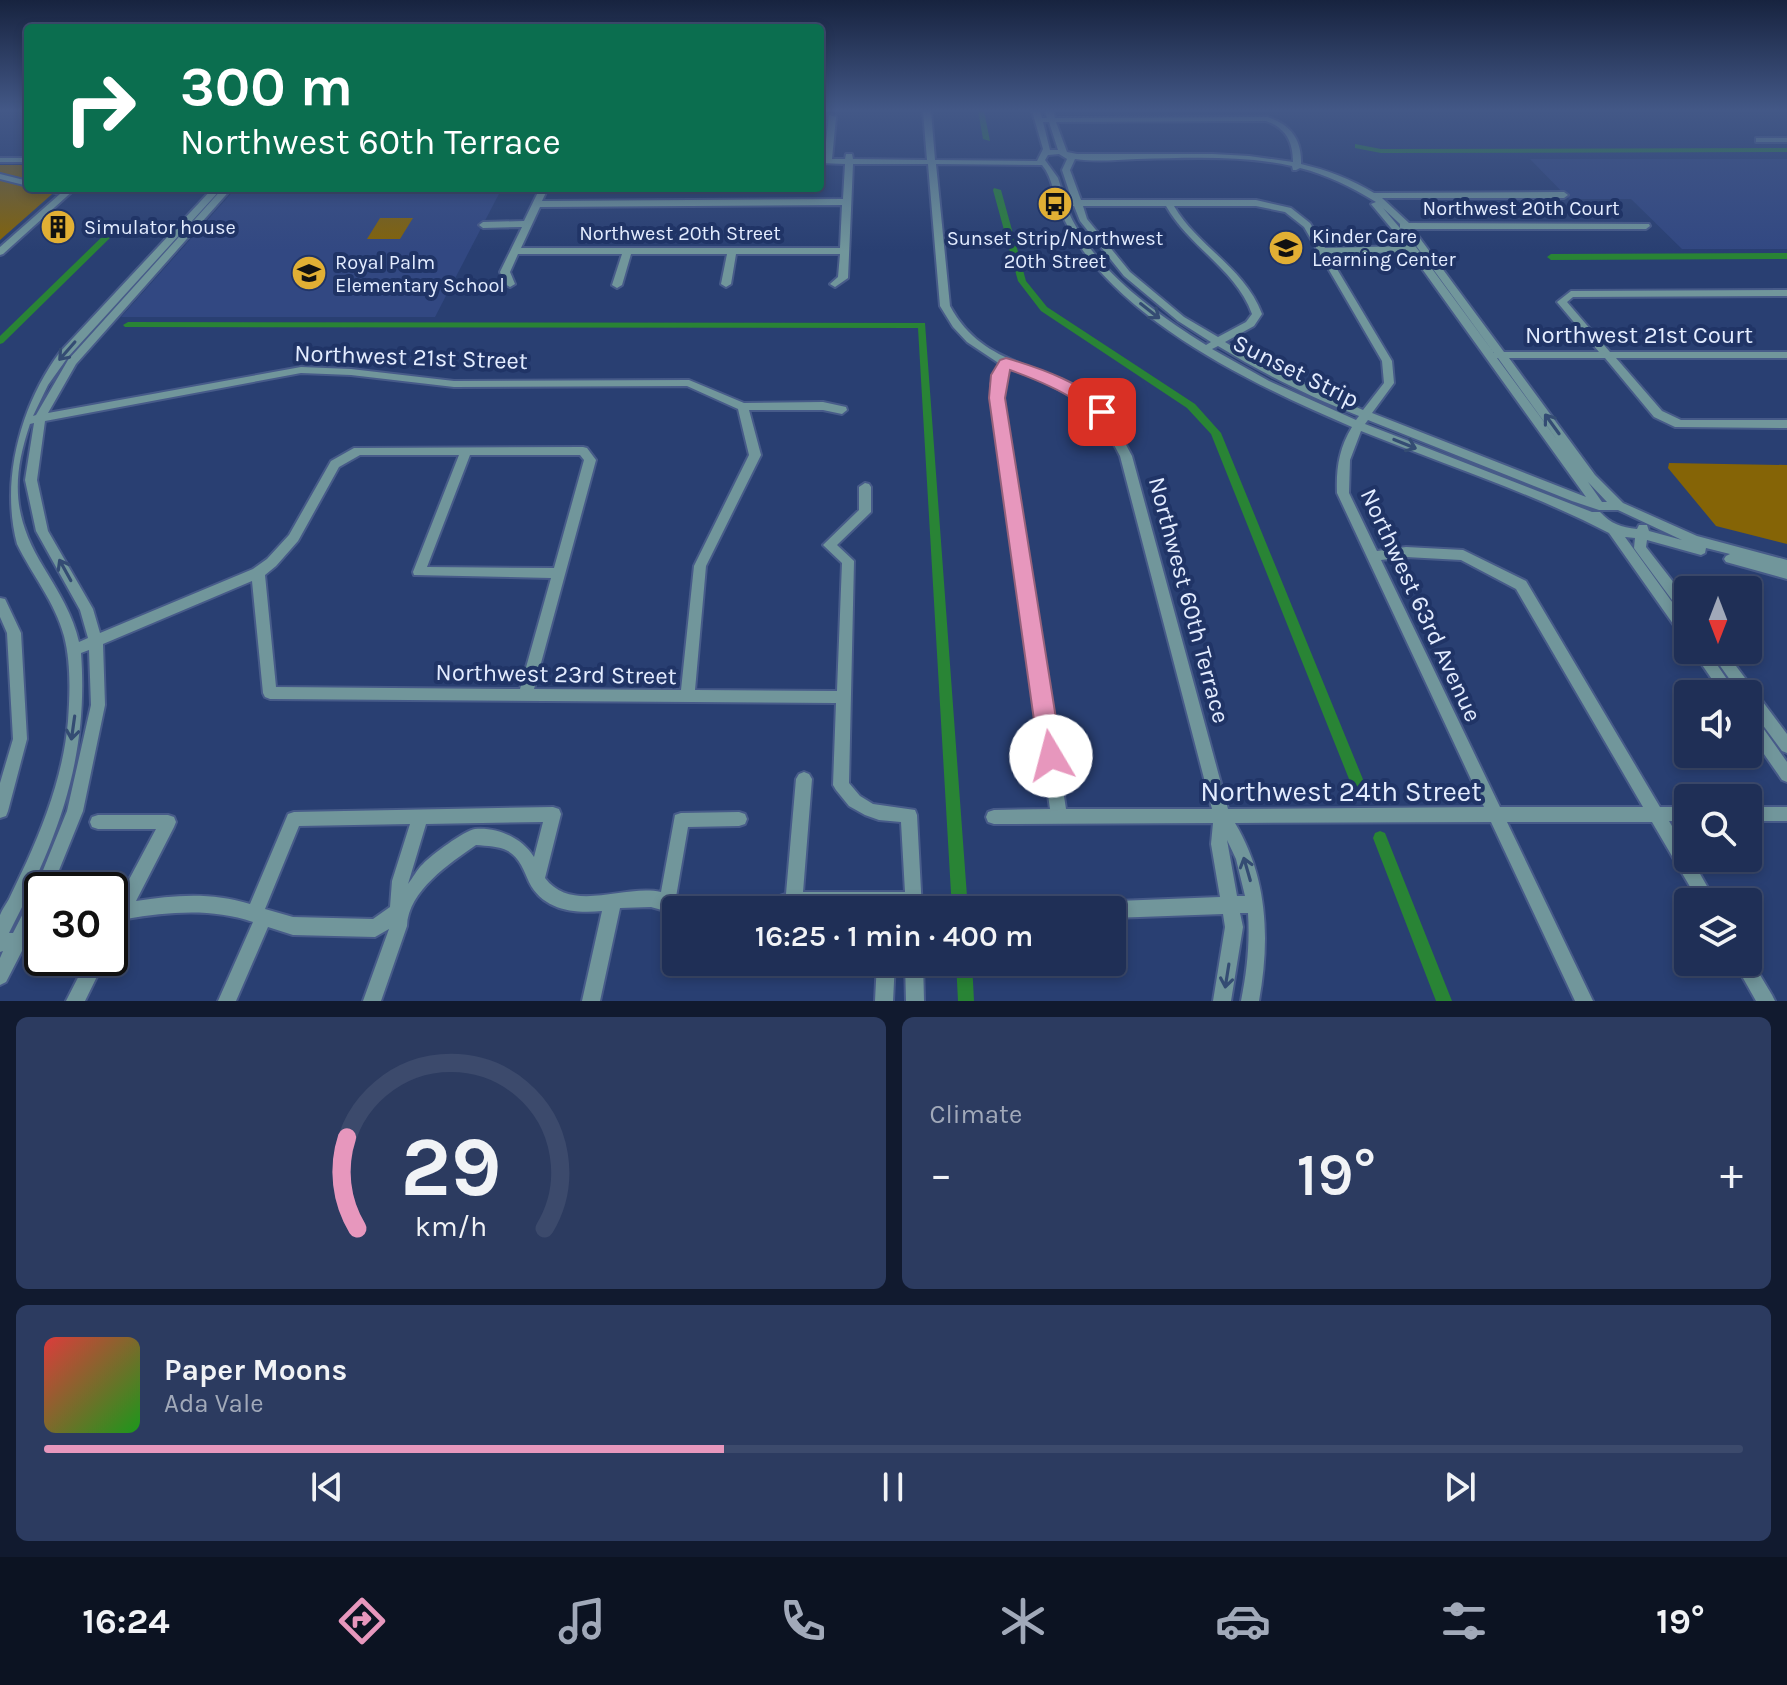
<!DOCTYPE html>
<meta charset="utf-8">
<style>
body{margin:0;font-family:Karla,sans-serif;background:#2c3b60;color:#f1f3f6;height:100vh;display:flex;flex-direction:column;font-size:30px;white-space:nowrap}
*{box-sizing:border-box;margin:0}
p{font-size:26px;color:#a1a9b9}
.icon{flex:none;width:44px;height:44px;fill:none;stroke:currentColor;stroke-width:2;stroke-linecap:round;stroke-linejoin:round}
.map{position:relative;height:1001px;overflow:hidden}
.panel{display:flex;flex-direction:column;gap:16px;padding:16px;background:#111a2f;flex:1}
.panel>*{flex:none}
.top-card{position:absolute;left:24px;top:24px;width:800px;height:168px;border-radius:8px;box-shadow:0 4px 12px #0003,0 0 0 2px #3c4a6c;background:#0b6e4f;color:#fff;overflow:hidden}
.needle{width:52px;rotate:180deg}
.fabs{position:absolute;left:1674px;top:576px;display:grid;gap:16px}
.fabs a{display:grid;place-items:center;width:88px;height:88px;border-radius:8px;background:#1f2f56;box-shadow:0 4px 12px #0003,0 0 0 2px #3c4a6c;font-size:40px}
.speed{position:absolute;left:24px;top:872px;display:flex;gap:16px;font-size:40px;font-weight:700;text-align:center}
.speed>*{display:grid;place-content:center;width:104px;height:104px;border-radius:50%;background:#1f2f56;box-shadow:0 4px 12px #0003,0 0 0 2px #3c4a6c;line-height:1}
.speed .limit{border:4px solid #111;border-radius:12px;background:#fff;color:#111}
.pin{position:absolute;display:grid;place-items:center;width:68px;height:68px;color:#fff;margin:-34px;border-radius:16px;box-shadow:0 4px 12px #0006}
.me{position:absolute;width:88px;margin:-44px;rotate:352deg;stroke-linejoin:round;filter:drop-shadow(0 0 6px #0008)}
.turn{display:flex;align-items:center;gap:28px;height:168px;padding:0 24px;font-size:36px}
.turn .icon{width:104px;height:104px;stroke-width:2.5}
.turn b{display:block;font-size:56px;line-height:68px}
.big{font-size:60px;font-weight:600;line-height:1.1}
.panel .widget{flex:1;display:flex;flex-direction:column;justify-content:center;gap:12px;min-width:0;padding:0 28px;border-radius:12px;background:#2c3b60}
.panel .dial{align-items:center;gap:0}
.dial svg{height:208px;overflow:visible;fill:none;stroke:#3c4a6c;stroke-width:7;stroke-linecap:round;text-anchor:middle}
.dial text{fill:#f1f3f6;stroke:none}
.song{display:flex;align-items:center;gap:24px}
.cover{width:96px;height:96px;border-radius:12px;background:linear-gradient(135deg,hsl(0 70% 55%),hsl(120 70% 35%))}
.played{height:8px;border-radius:4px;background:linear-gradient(90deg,#e797bd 40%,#3c4a6c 40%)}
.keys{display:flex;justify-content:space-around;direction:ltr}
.heat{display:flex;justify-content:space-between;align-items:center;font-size:44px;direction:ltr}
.panel .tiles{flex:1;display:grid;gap:16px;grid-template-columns:1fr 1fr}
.widget:last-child{grid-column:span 2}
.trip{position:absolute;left:662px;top:896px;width:464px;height:80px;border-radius:8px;background:#1f2f56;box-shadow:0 4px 12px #0003,0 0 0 2px #3c4a6c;font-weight:600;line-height:80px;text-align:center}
.tab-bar{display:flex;height:128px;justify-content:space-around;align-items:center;background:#0c1322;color:#a1a9b9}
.tab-bar .icon{width:56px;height:56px}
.tab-bar .current{color:#e797bd}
.tab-bar b{font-size:36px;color:#f1f3f6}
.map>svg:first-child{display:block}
.built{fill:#324882}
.green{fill:#856406}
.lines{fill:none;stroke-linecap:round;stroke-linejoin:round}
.canal{fill:#298435;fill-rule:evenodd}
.minor-casing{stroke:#475b89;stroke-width:4}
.minor{fill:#71969b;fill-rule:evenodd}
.oneway{stroke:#344c73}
.route{fill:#e797bd;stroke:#96627b;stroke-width:2}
.labels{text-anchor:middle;stroke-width:8;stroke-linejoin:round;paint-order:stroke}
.far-street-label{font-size:20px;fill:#e3ecff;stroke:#203466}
.far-poi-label{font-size:20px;fill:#e3ecff;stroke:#203466;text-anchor:start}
.street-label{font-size:24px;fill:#e3ecff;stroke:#203466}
.near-street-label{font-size:28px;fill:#e3ecff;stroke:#203466}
</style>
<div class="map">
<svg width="1787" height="1001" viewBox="0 0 1787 1001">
<rect width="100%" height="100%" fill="#293f72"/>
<path class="built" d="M1530,159H1787V249H1682L1631,199H1569Z
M236,188L447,189L502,188L435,317H121Z"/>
<path class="green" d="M0,165H28V188H59L0,240Z
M380,218H413L400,239H367Z
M1669,463L1787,465V544L1716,526L1668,468Z"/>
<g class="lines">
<path class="canal" d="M978,111H984L990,141L983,139Z
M1355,144L1381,149L1787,148V152L1381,153L1355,148Z
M994,188L1001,190L1026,281L1047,307L1195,404L1221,433L1369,794L1367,799L1362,801L1357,799L1211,434L1187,408L1041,311L1018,281L993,190Z
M107,232H113L114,234L3,343L0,344V336Z
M1787,253V259L1551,260L1547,257L1551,254Z
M128,322L925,323L968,910H952L918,328L125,327L123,325Z
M1380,831L1385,833L1387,838L1452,1001H1436L1373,838L1375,833Z
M956,962H972L974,1001H958Z"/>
<defs>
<path id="minor" d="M923,111H931L935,160L1037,161L1043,149L1032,111H1040L1042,118H1047L1045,111H1053L1055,118L1267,117C1290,124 1302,139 1301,164C1327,170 1351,179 1374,193L1564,192L1568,195L1564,198H1382L1409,223L1649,224L1650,226L1646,229H1413L1504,352H1599L1557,302L1571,291L1787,290V296L1573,297L1567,302L1610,352H1787V358H1616L1662,411L1681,420H1787V428L1675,427L1654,417L1605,358H1509L1595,475L1623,503L1697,536L1787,560V579L1726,562L1724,559L1726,556L1730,554L1706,548L1705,553L1701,555L1647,540L1646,547L1688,601V616L1683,615L1636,551L1634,548L1635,538L1625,537L1688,624V640L1683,638L1609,533C1530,492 1443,464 1361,431L1350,460L1349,493L1377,551L1406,547L1463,550L1526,581L1660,807H1688V821H1669L1688,853V858H1691L1716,902H1699L1652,822H1507L1593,1001H1575L1491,822L1235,823C1268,878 1270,940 1259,1001H1241C1247,971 1250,943 1248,913H1240L1243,927L1231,1001H1213L1225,927L1223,914L1112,918V910H1083L1085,904L1091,902L1220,897L1211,844L1213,823L994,824L988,822L986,817L988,812L994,810L1050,809L992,398L991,384L1000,364L967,342L953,327L940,306L928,164H853L848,278L835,287L830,284L838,277L840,254H736L731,284L726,287L721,284L727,254H631L622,285L617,288L612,285L622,254H518L510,272L515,284L510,287L505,284L500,272L522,227L483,228L479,225L483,222L524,221L540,188H548L542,201L843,199L845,164L820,163V159H824L829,115L836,117L832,159H845L846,154H852L853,159L927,160ZM1266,121C1286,128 1293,142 1293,162L1249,156L1213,154H1077L1067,152L1056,122ZM1043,122H1049L1058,150H1050ZM1059,154L1067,159L1062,170L1072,200H1065L1058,178L1045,160L1048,155ZM1075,159C1095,162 1116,160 1137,159C1188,158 1242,155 1292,166L1293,170H1296L1300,168C1328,175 1351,187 1376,202L1371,204L1406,246L1325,248L1310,223L1291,208L1256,200H1081L1070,170ZM936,164L1042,165C1053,178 1053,195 1060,210C1066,225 1075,239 1084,252C1145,333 1261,388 1352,427C1339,448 1336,469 1337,493L1484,807L1228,809L1132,456C1119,431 1105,409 1082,393C1034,360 982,365 950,306ZM842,205L840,248H521L540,207ZM1066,206H1074L1080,221L1124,276L1178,321L1211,342L1206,345C1151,310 1091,268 1066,206ZM1083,206H1166C1189,247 1236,269 1252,314L1246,322L1218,337L1184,317L1130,272L1087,219ZM1174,206H1256L1285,212L1304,227L1382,361L1384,383L1363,410L1268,368L1225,342L1254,326L1262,314C1245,268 1198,247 1174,206ZM1383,208L1400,224V228L1404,229L1494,353L1416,247ZM1410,252L1586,497L1372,413L1394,383L1392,361L1328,254ZM1218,346C1264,374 1308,396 1359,416L1356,420L1269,381L1212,349ZM1497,358H1498L1558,441ZM1009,368C1063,387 1094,403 1120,456L1212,809H1066L1002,398L1001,384ZM1368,420L1572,501L1599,510H1618L1682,540L1649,531L1647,525H1639L1637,529C1621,527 1611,524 1600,512H1592L1365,424ZM1588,482L1607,502H1602ZM1406,557L1461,560L1516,589L1643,807H1500L1381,560ZM1227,840L1236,859L1245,896H1237Z
M1756,138H1787V142H1756Z
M0,158H28V162H0Z
M0,174L28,181V186L0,179Z
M37,188L65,190L67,188H76L3,254L0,255V247L60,194Z
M213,188H222L68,357L48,385L33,416L36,415L68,360L223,188H232L76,364L48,413L301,367L351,369L454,381L689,380L744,403L823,402L846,407L847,410L842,414L823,410H749L761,455L706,566L695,690L837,691L842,563L823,545L859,510V487L865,483L869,484L871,487V512L837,545L854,561L849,783L860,796L873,804L915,810L917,815L922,910H906V908L753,910L755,904L786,894L796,779L799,774L804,772L809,774L812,779L803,892H905L901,822L879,820L865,815L849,806L836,790L833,785L836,703L270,699L265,697L263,693L252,581L103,644L105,705L83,811L51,890H42V911L32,931L42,929V947L23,949L6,982L0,985V958L3,951L0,952C0,941 0,926 0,915C2,910 6,904 9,899C15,886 21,874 27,861C47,817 64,769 68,721C70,693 71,663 64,636C55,602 32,575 17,544C0,480 21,404 60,352ZM301,373L351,375L454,387L687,386L738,409L749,455L694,566L681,690L534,689L596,460L587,448L583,447L354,448L331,461L289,535L267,559L253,569L100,633L93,609L48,531L37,480L45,421ZM34,423L25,480L36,531L80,610L88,638L79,642C73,615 58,591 44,568C13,518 11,480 30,424ZM360,455H459L413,572L414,575L551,578L520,689L276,687L265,575L276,566L298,541L339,467ZM470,455H580L584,460L554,568L427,567ZM89,650L91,705L67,811L35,890L13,933H9C57,840 89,760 81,653Z
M0,598L5,599L21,633L27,739L8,811L6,816L0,818V783L13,739L7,633L0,617Z
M1692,650H1707L1737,694H1722Z
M1709,650H1724L1787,734V753L1782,751L1748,705V694H1740Z
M1748,713L1753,714L1787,762V782L1782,780L1748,731Z
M553,807L559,809L561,814L545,878C572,914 624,884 661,892L675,815L681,813L739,812L745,814L747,819L745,824L739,826L688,827L676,897L693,904L695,910H676V914L651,907L620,908L600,1001H582L602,911C574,914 543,910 529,882C524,871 520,858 508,851C499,846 487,846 476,845C450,863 408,891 407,926L381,1001H363L389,929L375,937L293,935L268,927L236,1001H218L253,922C211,908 169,912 126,919L116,939L110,942V905L116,904L156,829H98L92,827L90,822L92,817L98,815H168L174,817L176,822L174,827L136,901C174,895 212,892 250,904L288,814L294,812ZM543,822L534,857C522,838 498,827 475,829C465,830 430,856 423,864C417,869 413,878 408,884L426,824ZM410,824L392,881L390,907L373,919L293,917L265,909L299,826Z
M1748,807H1787V821H1748Z
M1748,955L1772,995L1775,1001H1756L1734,962H1748Z
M88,958H106L85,1001H66Z
M877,962H895L893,1001H875Z
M905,962H923L924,1001H906Z"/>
</defs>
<use href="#minor" class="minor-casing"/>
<use href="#minor" class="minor"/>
</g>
<defs><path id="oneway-shaft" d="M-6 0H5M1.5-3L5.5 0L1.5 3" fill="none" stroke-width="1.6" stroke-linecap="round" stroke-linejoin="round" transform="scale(2)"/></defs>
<g class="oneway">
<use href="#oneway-shaft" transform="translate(1150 311) rotate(38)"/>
<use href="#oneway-shaft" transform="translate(67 351) rotate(131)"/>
<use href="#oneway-shaft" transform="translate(1552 424) rotate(-126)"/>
<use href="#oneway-shaft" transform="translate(1405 444) rotate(22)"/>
<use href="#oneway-shaft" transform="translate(65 570) rotate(-119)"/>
<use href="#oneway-shaft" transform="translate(73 728) rotate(98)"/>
<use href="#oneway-shaft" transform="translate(1247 869) rotate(-106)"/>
<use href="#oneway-shaft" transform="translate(1227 976) rotate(99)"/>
</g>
<linearGradient id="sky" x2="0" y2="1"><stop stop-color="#17233f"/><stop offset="0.44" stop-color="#435887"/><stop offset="1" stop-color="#435887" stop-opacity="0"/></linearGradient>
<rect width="1787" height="251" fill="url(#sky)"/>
<path class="route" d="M1006,358C1040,368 1087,384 1110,412L1107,416C1093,420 1085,407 1075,400C1055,387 1032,378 1010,370L1005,398L1062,756L1059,763L1051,766L1043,763L1039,756L989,398L991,375L1000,360Z"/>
<defs>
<symbol id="bus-disc" viewBox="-11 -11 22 22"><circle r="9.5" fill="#e1af34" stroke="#203466"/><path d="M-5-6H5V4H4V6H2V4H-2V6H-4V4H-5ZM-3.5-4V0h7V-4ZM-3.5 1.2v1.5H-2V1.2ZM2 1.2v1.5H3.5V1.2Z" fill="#111"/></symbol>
<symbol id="building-disc" viewBox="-11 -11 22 22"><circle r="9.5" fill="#e1af34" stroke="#203466"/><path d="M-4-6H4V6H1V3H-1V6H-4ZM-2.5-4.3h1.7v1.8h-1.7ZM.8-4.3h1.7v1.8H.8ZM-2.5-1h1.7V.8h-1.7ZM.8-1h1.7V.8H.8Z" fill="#111"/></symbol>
<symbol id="school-disc" viewBox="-11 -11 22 22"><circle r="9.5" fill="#e1af34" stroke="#203466"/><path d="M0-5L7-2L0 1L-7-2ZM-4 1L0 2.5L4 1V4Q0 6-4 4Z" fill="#111"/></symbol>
</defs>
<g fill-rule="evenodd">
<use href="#bus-disc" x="1035" y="184" width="40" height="40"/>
<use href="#building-disc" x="38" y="207" width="40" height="40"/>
<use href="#school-disc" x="1266" y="228" width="40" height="40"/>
<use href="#school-disc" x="289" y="253" width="40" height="40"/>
</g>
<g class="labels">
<g class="far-street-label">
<text x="1521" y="215">Northwest 20th Court</text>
<text x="680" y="240">Northwest 20th Street</text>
</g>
<g class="far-poi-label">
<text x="84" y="234">Simulator house</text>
<text x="1312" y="243">Kinder Care<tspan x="1312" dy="23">Learning Center</tspan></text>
<text x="1055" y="245" text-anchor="middle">Sunset Strip/Northwest<tspan x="1055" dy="23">20th Street</tspan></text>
<text x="335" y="269">Royal Palm<tspan x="335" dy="23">Elementary School</tspan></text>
</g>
<g class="street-label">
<text x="1639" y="343">Northwest 21st Court</text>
<text transform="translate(411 357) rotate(2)" y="8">Northwest 21st Street</text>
<text transform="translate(1296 371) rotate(26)" y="8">Sunset Strip</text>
<text transform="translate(1189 600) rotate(75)" y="8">Northwest 60th Terrace</text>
<text transform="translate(1421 605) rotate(65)" y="8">Northwest 63rd Avenue</text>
<text transform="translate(556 674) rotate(1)" y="8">Northwest 23rd Street</text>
</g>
<g class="near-street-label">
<text x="1341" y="801">Northwest 24th Street</text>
</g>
</g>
</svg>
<div class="fabs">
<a><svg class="needle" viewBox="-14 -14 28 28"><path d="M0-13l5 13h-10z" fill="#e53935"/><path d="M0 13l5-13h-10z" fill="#a1a9b9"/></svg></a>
<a><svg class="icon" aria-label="sound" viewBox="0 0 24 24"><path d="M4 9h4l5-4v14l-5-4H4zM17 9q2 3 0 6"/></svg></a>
<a><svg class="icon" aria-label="search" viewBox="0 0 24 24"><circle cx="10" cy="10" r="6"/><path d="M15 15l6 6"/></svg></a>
<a><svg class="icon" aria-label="layers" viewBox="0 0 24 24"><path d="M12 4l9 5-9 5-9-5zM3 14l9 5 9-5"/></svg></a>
</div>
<div class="speed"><div class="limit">30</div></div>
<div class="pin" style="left:1102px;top:412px;background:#d93025"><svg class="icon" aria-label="arrive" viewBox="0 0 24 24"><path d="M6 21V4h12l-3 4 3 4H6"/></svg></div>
<svg class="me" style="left:1051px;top:756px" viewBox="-20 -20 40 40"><circle r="19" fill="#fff"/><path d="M0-13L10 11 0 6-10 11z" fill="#e797bd"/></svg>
<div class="trip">16:25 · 1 min · 400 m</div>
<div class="top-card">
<div class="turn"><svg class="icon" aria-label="right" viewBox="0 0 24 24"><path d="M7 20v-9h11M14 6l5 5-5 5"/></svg><div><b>300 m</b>Northwest 60th Terrace</div></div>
</div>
</div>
<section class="panel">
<div class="tiles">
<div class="widget dial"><svg viewBox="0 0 100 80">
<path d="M14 69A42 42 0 1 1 86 69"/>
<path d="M14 69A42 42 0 0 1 10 34" stroke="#e797bd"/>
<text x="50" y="56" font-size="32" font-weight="700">29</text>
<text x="50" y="72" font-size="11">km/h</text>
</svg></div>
<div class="widget"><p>Climate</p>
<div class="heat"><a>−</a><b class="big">19°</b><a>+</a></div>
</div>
<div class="widget">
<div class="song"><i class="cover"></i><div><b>Paper Moons</b><p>Ada Vale</p></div></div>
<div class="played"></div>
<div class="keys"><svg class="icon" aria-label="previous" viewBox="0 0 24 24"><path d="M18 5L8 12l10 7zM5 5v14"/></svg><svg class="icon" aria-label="pause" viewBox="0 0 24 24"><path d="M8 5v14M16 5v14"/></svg><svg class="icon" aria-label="next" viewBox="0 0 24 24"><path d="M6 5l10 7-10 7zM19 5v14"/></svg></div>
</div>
</div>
</section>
<nav class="tab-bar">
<b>16:24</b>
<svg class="icon current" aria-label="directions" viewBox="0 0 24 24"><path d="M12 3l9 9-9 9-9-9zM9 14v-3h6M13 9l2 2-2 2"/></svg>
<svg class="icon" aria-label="music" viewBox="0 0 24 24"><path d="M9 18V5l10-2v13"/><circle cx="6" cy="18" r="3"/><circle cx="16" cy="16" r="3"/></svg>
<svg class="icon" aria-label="phone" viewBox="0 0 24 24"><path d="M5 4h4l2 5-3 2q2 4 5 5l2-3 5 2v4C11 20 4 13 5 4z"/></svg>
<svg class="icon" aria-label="climate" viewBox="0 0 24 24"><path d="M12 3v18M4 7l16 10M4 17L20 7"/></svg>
<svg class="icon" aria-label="car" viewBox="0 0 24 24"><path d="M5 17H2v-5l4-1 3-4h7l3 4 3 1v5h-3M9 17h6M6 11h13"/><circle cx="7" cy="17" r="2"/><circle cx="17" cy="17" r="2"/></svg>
<svg class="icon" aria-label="filters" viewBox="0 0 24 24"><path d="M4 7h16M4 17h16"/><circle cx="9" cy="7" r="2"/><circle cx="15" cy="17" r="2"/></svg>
<b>19°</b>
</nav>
